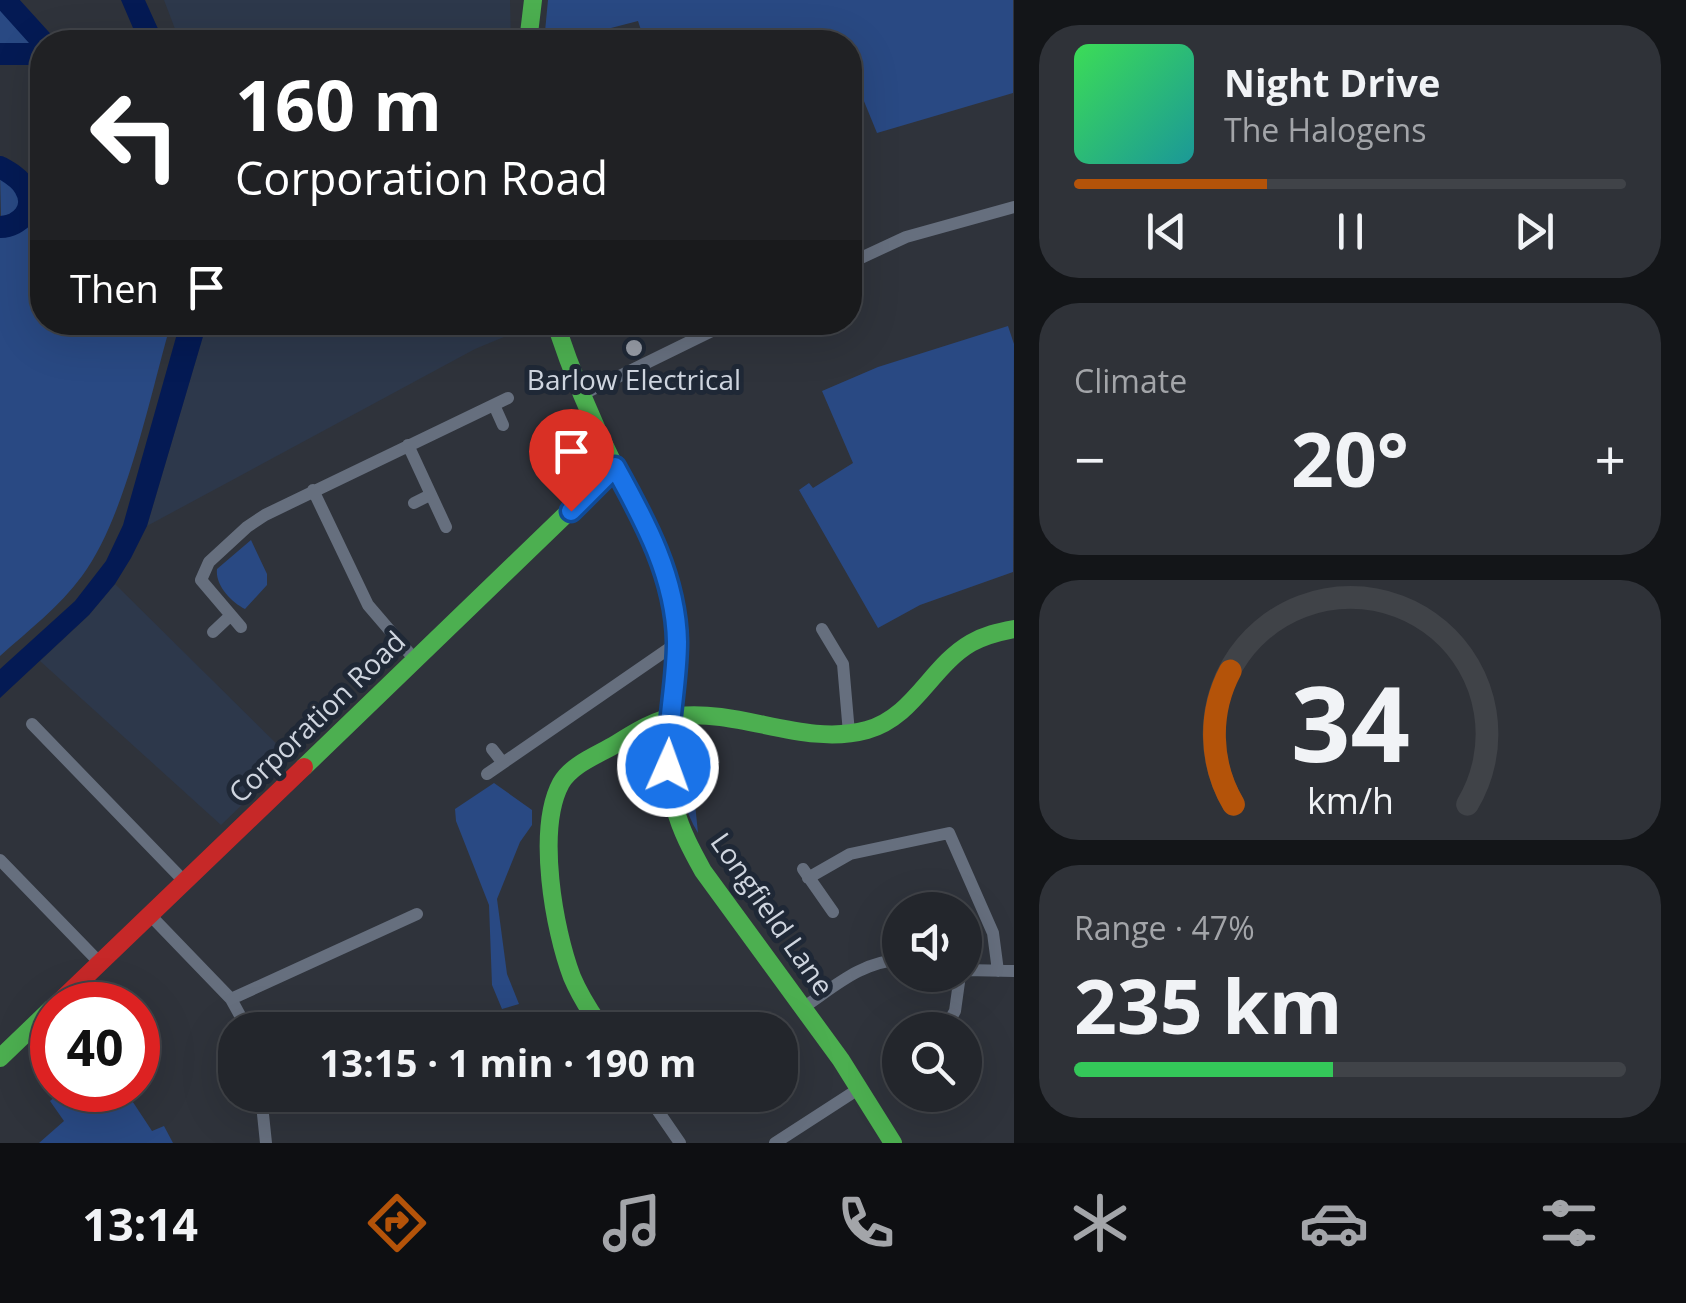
<!DOCTYPE html>
<meta charset="utf-8">
<style>
body{margin:0;font-family:"Open Sans",sans-serif;background:#2f3238;color:#f1f3f6;height:100vh;display:flex;flex-direction:column;font-size:38px;white-space:nowrap}
*{box-sizing:border-box;margin:0}
p{font-size:32px;color:#a3a5a9}
.icon{flex:none;width:55px;height:55px;fill:none;stroke:currentColor;stroke-width:2;stroke-linecap:round;stroke-linejoin:round}
.map{position:relative;flex:1;overflow:hidden}
.drawer{display:flex;flex-direction:column;gap:25px;padding:25px;background:#131518;width:672px}
.drawer>*{flex:none}
.top-card{position:absolute;left:30px;top:30px;width:832px;height:305px;border-radius:40px;box-shadow:0 10px 40px #0002,0 0 0 2px #404348;background:#202124;color:#fff;overflow:hidden}
.controls{position:absolute;left:882px;top:892px;display:grid;gap:20px}
.controls a{display:grid;place-items:center;width:100px;height:100px;border-radius:50%;background:#23262c;box-shadow:0 10px 40px #0002,0 0 0 2px #404348;font-size:50px}
.speed{position:absolute;left:30px;top:982px;display:flex;gap:20px;font-size:50px;font-weight:700;text-align:center}
.speed>*{display:grid;place-content:center;width:130px;height:130px;border-radius:50%;background:#23262c;box-shadow:0 10px 40px #0002,0 0 0 2px #404348;line-height:1}
.speed .limit{border:15px solid #d22;background:#fff;color:#111}
.pin{position:absolute;display:grid;place-items:center;width:85px;height:85px;color:#fff;margin:-102px -42px;border-radius:50% 50% 50% 0;rotate:-45deg;box-shadow:0 0 10px #0007}
.pin .icon{rotate:45deg}
.me{position:absolute;width:110px;margin:-55px;rotate:2deg;stroke-linejoin:round;filter:drop-shadow(0 0 8px #0008)}
.turn{display:flex;align-items:center;gap:35px;height:210px;padding:0 40px;font-size:45px}
.turn .icon{width:130px;height:130px;stroke-width:2.5}
.turn b{display:block;font-size:70px;line-height:85px}
.then{display:flex;align-items:center;height:95px;padding:0 40px;background:#0003;gap:20px;font-size:38px}
.big{font-size:75px;font-weight:700;line-height:1.1}
.drawer .card{flex:1;display:flex;flex-direction:column;justify-content:center;gap:15px;min-width:0;padding:0 35px;border-radius:40px;background:#2f3238}
.drawer .dial{align-items:center;gap:0}
.dial svg{height:260px;overflow:visible;fill:none;stroke:#404348;stroke-width:7;stroke-linecap:round;text-anchor:middle}
.dial text{fill:#f1f3f6;stroke:none}
.song{display:flex;align-items:center;gap:30px}
.cover{width:120px;height:120px;border-radius:15px;background:linear-gradient(135deg,hsl(130 70% 55%),hsl(180 70% 35%))}
.played{height:10px;border-radius:5px;background:linear-gradient(90deg,#b45309 35%,#404348 35%)}
.keys{display:flex;justify-content:space-around;direction:ltr}
.heat{display:flex;justify-content:space-between;align-items:center;font-size:55px;direction:ltr}
.charge{height:15px;border-radius:8px;background:linear-gradient(90deg,#34c759 47%,#404348 0)}
.trip{position:absolute;left:218px;top:1012px;width:580px;height:100px;border-radius:40px;background:#23262c;box-shadow:0 10px 40px #0002,0 0 0 2px #404348;font-weight:700;line-height:100px;text-align:center}
.dock{display:flex;height:160px;justify-content:space-around;align-items:center;background:#0e0f12;color:#a3a5a9}
.dock .icon{width:70px;height:70px}
.dock .selected{color:#b45309}
.dock b{font-size:45px;color:#f1f3f6}
main{display:flex;flex:1;min-height:0}
.map>svg:first-child{display:block}
.built{fill:#2d384b}
.green{fill:#294983}
.water{fill:#041a54}
.lines{fill:none;stroke-linecap:round;stroke-linejoin:round}
.river{stroke:#041a54;stroke-width:22}
.street{stroke:#666f7e;stroke-width:12}
.fast{stroke:#4caf50;stroke-width:18}
.jam{stroke:#c62828;stroke-width:18}
.route-casing{stroke:#114b97;stroke-width:25}
.route{stroke:#1a73e8;stroke-width:18}
.poi-dot{fill:#979ca6;stroke:#1f2836;stroke-width:4}
.labels{text-anchor:middle;stroke-width:10;stroke-linejoin:round;paint-order:stroke}
.poi-label{font-size:28px;fill:#cfd5df;stroke:#1f2836}
.street-label{font-size:28px;fill:#cfd5df;stroke:#1f2836}
</style>
<main>
<div class="map">
<svg width="1014" height="1143" viewBox="0 0 1014 1143">
<rect width="100%" height="100%" fill="#2f333b"/>
<path class="built" d="M164,0H510L511,42H180Z
M207,322H538V323L475,349L147,526Z
M115,584L291,758L221,825L40,661L89,615Z"/>
<path class="green" d="M548,0H1013V93L877,133L850,67V42H645L638,21L557,42H544Z
M0,3L29,32L36,46L29,50L0,49Z
M0,172L22,191L25,201L16,212L1,217Z
M42,218V322L171,323C150,395 126,517 82,576C60,606 28,631 0,656V232L18,233Z
M1008,326L1014,344L1013,572L920,605L878,628L799,490L809,483L813,488L853,463L822,391L878,367Z
M251,540L267,574V585L245,609C231,602 215,585 217,569Z
M687,725L698,833C679,802 676,765 681,730Z
M494,783L532,810V825L520,842L497,899L507,974L519,1004L502,1009L492,985L489,905L456,821L455,809Z
M63,1090H100L106,1097L125,1090L152,1131L164,1126L173,1143H39L64,1121L50,1101Z"/>
<path class="water" d="M121,0H145L164,42H139Z
M180,323H207L147,526L131,558L115,584L89,615L0,698V669L75,601L106,561L123,525Z"/>
<g class="lines">
<path class="river" d="M5,0L43,42
M0,54H35L42,45
M0,167C9,172 20,178 25,188C37,208 21,226 0,227"/>
<path class="street" d="M850,263L906,237L1014,207
M583,394L730,322
M494,405L503,425
M408,445L446,527
M313,490L368,605L416,661
M414,503L430,495
M241,627L201,580L209,562L247,527L265,515L508,398
M822,629L843,664L849,733
M213,632L230,616
M32,724L184,881
M492,749L503,763
M487,774L677,643
M0,860L100,963
M803,869L833,912
M808,878L850,854L949,833L993,933L998,971
M150,915L231,999L248,1030
M965,970L1014,971
M231,999L417,914
M804,1007C834,987 862,961 900,960
M944,1030L955,1011L960,975
M138,1052L139,1050
M261,1095L266,1143
M647,1095L680,1143
M775,1143L860,1088"/>
<path class="fast" d="M528,42L533,0
M555,322C571,370 590,417 613,463C634,506 661,548 671,596C687,666 657,739 675,808C681,831 692,851 703,871L841,1060L893,1143
M304,767L615,467
M603,1030C591,1013 580,996 572,977C554,930 536,829 561,783C572,764 598,755 616,744C635,732 656,719 678,716C741,709 805,747 867,730C914,717 931,666 971,643C985,635 998,632 1014,629
M0,1058L52,1008"/>
<path class="jam" d="M56,1005L304,767"/>
</g>
<g class="lines">
<defs>
<path id="route" d="M571,511L615,467C645,521 676,578 677,642C677,683 667,725 668,766"/>
</defs>
<use href="#route" class="route-casing"/>
<use href="#route" class="route"/>
</g>
<circle class="poi-dot" cx="634" cy="348" r="10"/>
<g class="labels">
<g class="poi-label">
<text x="634" y="390">Barlow Electrical</text>
</g>
<g class="street-label">
<text transform="translate(317 717) rotate(-44)" y="10">Corporation Road</text>
<text transform="translate(772 914) rotate(55)" y="10">Longfield Lane</text>
</g>
</g>
</svg>
<div class="controls">
<a><svg class="icon" aria-label="sound" viewBox="0 0 24 24"><path d="M4 9h4l5-4v14l-5-4H4zM17 9q2 3 0 6"/></svg></a>
<a><svg class="icon" aria-label="search" viewBox="0 0 24 24"><circle cx="10" cy="10" r="6"/><path d="M15 15l6 6"/></svg></a>
</div>
<div class="speed"><div class="limit">40</div></div>
<div class="pin" style="left:571px;top:511px;background:#d93025"><svg class="icon" aria-label="arrive" viewBox="0 0 24 24"><path d="M6 21V4h12l-3 4 3 4H6"/></svg></div>
<svg class="me" style="left:668px;top:766px" viewBox="-20 -20 40 40"><circle r="17" fill="#1a73e8" stroke="#fff" stroke-width="3"/><path d="M0-11L8 9 0 5-8 9z" fill="#fff"/></svg>
<div class="trip">13:15 · 1 min · 190 m</div>
<div class="top-card">
<div class="turn"><svg class="icon" aria-label="left" viewBox="0 0 24 24"><path d="M17 20v-9H6M10 6l-5 5 5 5"/></svg><div><b>160 m</b>Corporation Road</div></div>
<div class="then">Then<svg class="icon" aria-label="arrive" viewBox="0 0 24 24"><path d="M6 21V4h12l-3 4 3 4H6"/></svg></div>
</div>
</div>
<section class="drawer">
<div class="card">
<div class="song"><i class="cover"></i><div><b>Night Drive</b><p>The Halogens</p></div></div>
<div class="played"></div>
<div class="keys"><svg class="icon" aria-label="previous" viewBox="0 0 24 24"><path d="M18 5L8 12l10 7zM5 5v14"/></svg><svg class="icon" aria-label="pause" viewBox="0 0 24 24"><path d="M8 5v14M16 5v14"/></svg><svg class="icon" aria-label="next" viewBox="0 0 24 24"><path d="M6 5l10 7-10 7zM19 5v14"/></svg></div>
</div>
<div class="card"><p>Climate</p>
<div class="heat"><a>−</a><b class="big">20°</b><a>+</a></div>
</div>
<div class="card dial"><svg viewBox="0 0 100 80">
<path d="M14 69A42 42 0 1 1 86 69"/>
<path d="M14 69A42 42 0 0 1 13 28" stroke="#b45309"/>
<text x="50" y="56" font-size="32" font-weight="700">34</text>
<text x="50" y="72" font-size="11">km/h</text>
</svg></div>
<div class="card"><p>Range · 47%</p><b class="big">235 km</b><div class="charge"></div></div>
</section>
</main>
<nav class="dock">
<b>13:14</b>
<svg class="icon selected" aria-label="directions" viewBox="0 0 24 24"><path d="M12 3l9 9-9 9-9-9zM9 14v-3h6M13 9l2 2-2 2"/></svg>
<svg class="icon" aria-label="music" viewBox="0 0 24 24"><path d="M9 18V5l10-2v13"/><circle cx="6" cy="18" r="3"/><circle cx="16" cy="16" r="3"/></svg>
<svg class="icon" aria-label="phone" viewBox="0 0 24 24"><path d="M5 4h4l2 5-3 2q2 4 5 5l2-3 5 2v4C11 20 4 13 5 4z"/></svg>
<svg class="icon" aria-label="climate" viewBox="0 0 24 24"><path d="M12 3v18M4 7l16 10M4 17L20 7"/></svg>
<svg class="icon" aria-label="car" viewBox="0 0 24 24"><path d="M5 17H2v-5l4-1 3-4h7l3 4 3 1v5h-3M9 17h6M6 11h13"/><circle cx="7" cy="17" r="2"/><circle cx="17" cy="17" r="2"/></svg>
<svg class="icon" aria-label="filters" viewBox="0 0 24 24"><path d="M4 7h16M4 17h16"/><circle cx="9" cy="7" r="2"/><circle cx="15" cy="17" r="2"/></svg>
</nav>
